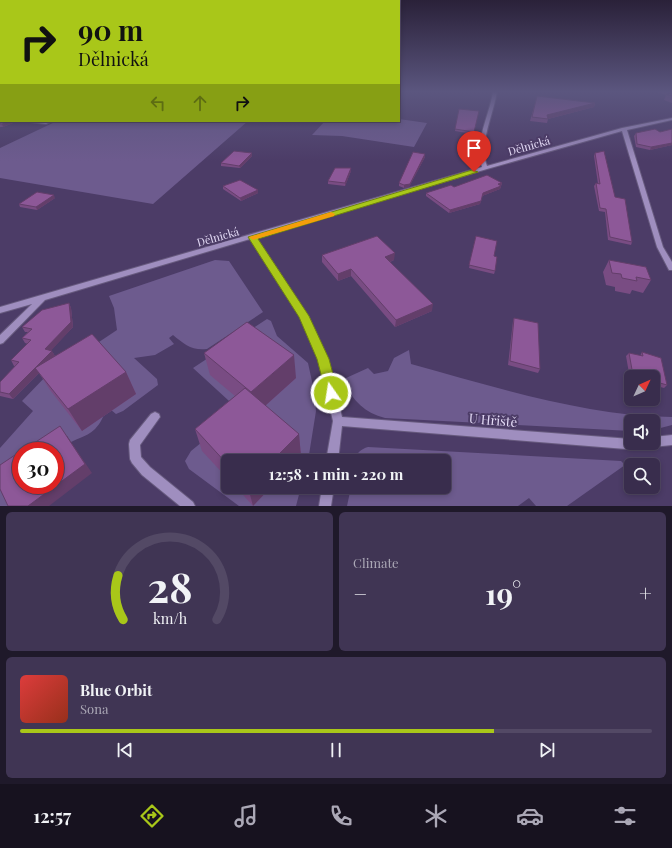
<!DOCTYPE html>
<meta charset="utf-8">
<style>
body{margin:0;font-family:"Playfair Display",serif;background:#403554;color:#f1f3f6;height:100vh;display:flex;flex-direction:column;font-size:15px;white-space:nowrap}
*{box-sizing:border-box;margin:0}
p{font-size:13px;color:#aba8b6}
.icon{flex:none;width:22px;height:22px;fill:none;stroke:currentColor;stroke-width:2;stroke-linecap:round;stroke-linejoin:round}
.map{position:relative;height:506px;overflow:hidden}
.details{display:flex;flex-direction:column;gap:6px;padding:6px;background:#1f192a;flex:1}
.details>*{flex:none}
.top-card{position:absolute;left:0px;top:0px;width:400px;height:122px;box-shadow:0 2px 6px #0003,0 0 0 1px #534965;background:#a9c719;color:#111;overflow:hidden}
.needle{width:26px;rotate:46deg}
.tools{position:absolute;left:624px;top:370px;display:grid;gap:8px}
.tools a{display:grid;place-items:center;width:36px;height:36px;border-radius:6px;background:#392d4d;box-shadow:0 2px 6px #0003,0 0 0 1px #534965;font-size:20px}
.speed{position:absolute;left:12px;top:442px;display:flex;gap:8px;font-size:20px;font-weight:700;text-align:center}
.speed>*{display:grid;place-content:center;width:52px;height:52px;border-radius:50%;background:#392d4d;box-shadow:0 2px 6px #0003,0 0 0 1px #534965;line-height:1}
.speed .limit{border:6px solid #d22;background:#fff;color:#111}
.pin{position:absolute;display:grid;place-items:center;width:34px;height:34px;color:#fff;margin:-41px -17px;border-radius:50% 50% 50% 0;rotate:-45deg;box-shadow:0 0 4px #0007}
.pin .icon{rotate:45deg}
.me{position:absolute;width:44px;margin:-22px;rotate:347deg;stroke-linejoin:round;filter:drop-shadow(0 0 3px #0008)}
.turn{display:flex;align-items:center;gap:14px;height:84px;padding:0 12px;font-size:18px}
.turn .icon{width:52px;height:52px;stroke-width:2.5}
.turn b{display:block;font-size:28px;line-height:34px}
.lanes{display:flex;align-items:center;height:38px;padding:0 12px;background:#0003;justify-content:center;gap:20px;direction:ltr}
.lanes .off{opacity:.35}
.big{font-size:30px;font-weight:700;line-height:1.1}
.details .card{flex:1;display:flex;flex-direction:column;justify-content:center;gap:6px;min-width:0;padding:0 14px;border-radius:6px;background:#403554}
.details .dial{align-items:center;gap:0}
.dial svg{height:104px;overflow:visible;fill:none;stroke:#534965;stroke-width:7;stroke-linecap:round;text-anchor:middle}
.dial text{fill:#f1f3f6;stroke:none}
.song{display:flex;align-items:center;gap:12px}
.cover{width:48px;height:48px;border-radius:6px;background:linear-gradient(135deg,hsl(0 70% 55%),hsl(10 70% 35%))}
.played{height:4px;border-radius:2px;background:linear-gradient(90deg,#a9c719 75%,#534965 75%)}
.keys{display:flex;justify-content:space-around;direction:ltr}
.heat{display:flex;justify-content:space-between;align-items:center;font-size:22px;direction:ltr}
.details .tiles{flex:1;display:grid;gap:6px;grid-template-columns:1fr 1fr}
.card:last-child{grid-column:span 2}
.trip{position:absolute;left:221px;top:454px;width:230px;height:40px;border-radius:6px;background:#392d4d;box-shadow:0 2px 6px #0003,0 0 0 1px #534965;font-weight:700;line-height:40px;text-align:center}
.dock{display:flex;height:64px;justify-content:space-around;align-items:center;background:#17121f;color:#aba8b6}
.dock .icon{width:28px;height:28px}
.dock .selected{color:#a9c719}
.dock b{font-size:18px;color:#f1f3f6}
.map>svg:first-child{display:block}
.green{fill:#6d5b8e}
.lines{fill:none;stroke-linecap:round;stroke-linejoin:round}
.minor-casing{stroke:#675a7e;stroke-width:2}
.minor{fill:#9f8ebf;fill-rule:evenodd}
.wall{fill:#794c83}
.shaded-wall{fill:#633e6a}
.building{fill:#8d5898;stroke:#633e6a}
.route{fill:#a9c719;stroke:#6e8110}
.slow{fill:#f59e0b}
.labels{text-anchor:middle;stroke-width:4;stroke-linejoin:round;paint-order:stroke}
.street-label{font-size:11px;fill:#e4dbf6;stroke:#4c3c67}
.near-street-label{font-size:13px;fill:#e4dbf6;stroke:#4c3c67}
</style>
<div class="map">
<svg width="672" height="506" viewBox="0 0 672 506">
<rect width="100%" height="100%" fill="#4c3c67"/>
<path class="green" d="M399,119L427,123L414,147L342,136L312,135L325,121H399Z
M57,121H248L153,204L0,178V148Z
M215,260L229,261L263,312L207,349C192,351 184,344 173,335L169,338L174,344L155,355L134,358L157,379L158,385L123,411L116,414L110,409L101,415L103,417C95,434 86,435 71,442L67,436L44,451H21V467L13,506H0V448L33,411L22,401L74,347L87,350L117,330L114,308L109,296Z
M267,319L271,321L277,336L308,363L313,386L316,411L308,461H228V487H301L296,506H239L189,469L185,461L191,451L240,411L193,368Z
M409,350L411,364C495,387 585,416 672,417V425L653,430V421H631V431L385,418C365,413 353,401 344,382L346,378L368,368L374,374L388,371L394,358Z
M368,447L621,461L625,465L567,506H536L529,498L518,506H347L351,487H444V461H355C356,453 361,449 368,447Z"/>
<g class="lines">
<defs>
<path id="minor" d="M493,91H497C494,114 478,144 487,166L622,128L672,118V120L627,130L663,247L672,262V270H669L657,247L622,131L487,169L256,237L308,316L328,359L342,417L631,439V443H653V437L672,435V445L653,447L649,446L645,448L626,449L342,426L338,461H326L333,421L318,359L300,317L250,239L45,300L3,343L0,344V335L32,304L0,313V307L482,167C473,143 490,115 493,91Z
M28,121H52L46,124L30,122Z
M155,412L159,414L160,417L140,445L141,457L150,467L193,502L195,506H180L142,475L132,463L130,459L129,444L130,440L151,414Z
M322,487H334L331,506H319Z"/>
</defs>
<use href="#minor" class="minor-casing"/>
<use href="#minor" class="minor"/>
</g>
<path class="wall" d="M654,91H672V103L664,100L666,95Z
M537,96L595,103L594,107L548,119L547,123L530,121Z
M0,106H1V121H18L3,127H0V116H1V115H0Z
M459,109L478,113L473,134L455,131Z
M672,129V145L650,150L636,147L634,136L636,133L660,132Z
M595,153L615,197L632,242L631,245L608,240L605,212L599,211L594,186L596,183L598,184L594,156Z
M425,154V157L409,187L404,188L399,186V183Z
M252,156L240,168L221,166V163Z
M351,168V171L345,186L328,184V181Z
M502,183L500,189L482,196L480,204L449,213L426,196V193L454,187Z
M223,186L258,193L241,201L223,189Z
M55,198L37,210L20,207L19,204Z
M476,236L494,256L495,271L494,274L469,268Z
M322,255L394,260L390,262L432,311L395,327L351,276L338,281L322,262Z
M609,260L651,280L643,293L632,290L630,294L615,291V287L606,285L603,272Z
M69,303L71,308L73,327L51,350L55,356L54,357L126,372L136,394L82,431L50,390L39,373L13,399L0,396V382L16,366H14L11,360L28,344L25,343L22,338L28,332H25L22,327Z
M514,318L540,369L538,373L508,365L513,321Z
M642,352L667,385L664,388L653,385V377H631V379H630L626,356L629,353L640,356Z
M204,353L296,378L265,406L299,434L301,456L296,461H228V479L202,451L195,429L235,396L210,375Z
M236,487H271L253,506Z"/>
<path class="shaded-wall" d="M595,103L594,107L548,119L547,115Z
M10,121H18L3,127L2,124Z
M672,143V145L650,150L651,147Z
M252,153V156L240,168L239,166Z
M425,154V157L409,187L404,188V185Z
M351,168V171L345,186V183Z
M502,183L500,189L482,196L483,193Z
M258,190V193L241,201L240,198Z
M54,195L55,198L37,210L36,207Z
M481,201L480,204L449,213L450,210Z
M395,253L394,260L384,264L385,257Z
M351,269V276L338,281V274Z
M69,303L71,308L73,327L48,354L45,349Z
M433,304L432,311L395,327L396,320Z
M52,351L55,356L39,373L35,368L39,373L13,399L9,394Z
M294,355L296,378L256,414L251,392Z
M126,372L136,394L82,431L68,409Z
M299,434L301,456L296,461H272Z
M67,436L92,473L49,506H28Z
M248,487H271L253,506Z"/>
<path class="building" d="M672,93V96L666,94Z
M537,96L595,103L547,115L548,119L532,117Z
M0,106H1V121H10L2,124H0L1,112H0Z
M459,109L479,111L474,132L455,129Z
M655,129L660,132L672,129V143L651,147L637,144L636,133Z
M234,151L252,153L239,166L221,163Z
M604,151L615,197L625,199L632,242L610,237L606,209L600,208L596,183L600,184L595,153Z
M413,152L425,154L410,184L404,185L399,183Z
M335,168H351L345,183L328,181Z
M487,175L502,183L498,184L501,186L483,193L481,201L450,210L426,193L451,185L454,187Z
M240,180L258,190L240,198L223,186Z
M37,192L54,195L36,207L19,204Z
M377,236L395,253L385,257L433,304L396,320L351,269L338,274L322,255Z
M476,236L497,241L494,256L497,257L495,271L469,265Z
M609,260L646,267L651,280L636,277L637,281L622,278L621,274L612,273Z
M69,303L71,322L45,349L52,351L9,394L0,392V382L19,362L11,360L31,340L22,338L32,329L22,327L42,310Z
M514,318L538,323L540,369L510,361Z
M247,322L294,355L251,392L204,353Z
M92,334L126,372L68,409L35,368Z
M642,352L661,358L667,385L653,381V377H639L633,375L629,353L643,356Z
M245,388L299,434L272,461H228V465L195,429Z
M60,426L85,464L28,506H8L0,489V465L21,451V485H55V451H22Z"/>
<linearGradient id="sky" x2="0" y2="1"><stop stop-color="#2a2139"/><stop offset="0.57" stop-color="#5b567f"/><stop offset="1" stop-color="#5b567f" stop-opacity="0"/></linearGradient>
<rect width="672" height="161" fill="url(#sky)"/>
<path class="route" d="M472,170L478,172L258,239L309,316L329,359L338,393L336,397L331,399L327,397L317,359L299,317L248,237Z"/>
<path class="slow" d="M331,212L335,214L334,216L256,239L253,240L249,237Z"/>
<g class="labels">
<g class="street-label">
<text transform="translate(529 146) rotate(-16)" y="4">Dělnická</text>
<text transform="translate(218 237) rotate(-16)" y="4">Dělnická</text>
</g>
<g class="near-street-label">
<text transform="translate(493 420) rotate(5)" y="5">U Hřiště</text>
</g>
</g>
</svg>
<div class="tools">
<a><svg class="needle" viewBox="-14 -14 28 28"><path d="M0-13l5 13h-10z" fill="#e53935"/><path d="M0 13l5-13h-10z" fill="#aba8b6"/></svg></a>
<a><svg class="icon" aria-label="sound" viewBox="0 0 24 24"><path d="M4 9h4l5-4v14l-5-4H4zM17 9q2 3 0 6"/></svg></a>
<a><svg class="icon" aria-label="search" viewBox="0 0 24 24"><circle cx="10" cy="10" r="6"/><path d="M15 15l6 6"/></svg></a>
</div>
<div class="speed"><div class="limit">30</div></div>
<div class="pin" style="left:474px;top:172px;background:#d93025"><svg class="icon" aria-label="arrive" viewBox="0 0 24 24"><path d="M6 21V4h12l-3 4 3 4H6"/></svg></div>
<svg class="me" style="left:331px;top:393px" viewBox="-20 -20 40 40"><circle r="17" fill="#a9c719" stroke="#fff" stroke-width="3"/><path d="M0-11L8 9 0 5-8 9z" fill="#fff"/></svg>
<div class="trip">12:58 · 1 min · 220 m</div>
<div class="top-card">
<div class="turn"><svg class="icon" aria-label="right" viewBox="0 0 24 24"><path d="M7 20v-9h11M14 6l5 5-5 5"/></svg><div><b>90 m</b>Dělnická</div></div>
<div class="lanes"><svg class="icon off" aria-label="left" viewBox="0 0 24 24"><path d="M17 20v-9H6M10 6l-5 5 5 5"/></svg><svg class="icon off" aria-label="ahead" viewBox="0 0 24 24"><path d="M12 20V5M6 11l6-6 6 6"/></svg><svg class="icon" aria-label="right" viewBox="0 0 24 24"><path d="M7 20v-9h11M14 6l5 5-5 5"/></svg></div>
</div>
</div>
<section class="details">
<div class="tiles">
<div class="card dial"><svg viewBox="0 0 100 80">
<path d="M14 69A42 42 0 1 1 86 69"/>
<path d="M14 69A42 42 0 0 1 10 35" stroke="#a9c719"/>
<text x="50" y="56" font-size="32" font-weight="700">28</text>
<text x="50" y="72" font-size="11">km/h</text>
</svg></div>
<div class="card"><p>Climate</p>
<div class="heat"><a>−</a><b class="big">19°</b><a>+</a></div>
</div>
<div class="card">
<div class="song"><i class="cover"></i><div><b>Blue Orbit</b><p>Sona</p></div></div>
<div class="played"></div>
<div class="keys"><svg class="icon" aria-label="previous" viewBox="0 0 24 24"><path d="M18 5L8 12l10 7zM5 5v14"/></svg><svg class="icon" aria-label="pause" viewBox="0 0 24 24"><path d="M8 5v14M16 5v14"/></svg><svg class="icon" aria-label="next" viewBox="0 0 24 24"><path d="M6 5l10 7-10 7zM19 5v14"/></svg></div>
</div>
</div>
</section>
<nav class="dock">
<b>12:57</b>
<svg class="icon selected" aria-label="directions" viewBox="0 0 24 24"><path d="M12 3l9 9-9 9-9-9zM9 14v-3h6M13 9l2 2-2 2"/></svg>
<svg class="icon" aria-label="music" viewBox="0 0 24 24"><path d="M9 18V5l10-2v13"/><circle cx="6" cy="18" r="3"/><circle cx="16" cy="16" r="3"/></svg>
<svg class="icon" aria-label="phone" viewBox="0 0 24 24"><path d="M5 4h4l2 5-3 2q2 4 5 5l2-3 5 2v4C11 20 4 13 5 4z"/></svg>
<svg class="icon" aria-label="climate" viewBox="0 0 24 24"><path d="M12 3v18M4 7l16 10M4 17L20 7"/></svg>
<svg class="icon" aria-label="car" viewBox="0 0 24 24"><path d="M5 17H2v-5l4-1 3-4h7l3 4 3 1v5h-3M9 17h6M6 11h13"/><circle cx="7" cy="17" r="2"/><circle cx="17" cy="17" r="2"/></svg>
<svg class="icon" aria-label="filters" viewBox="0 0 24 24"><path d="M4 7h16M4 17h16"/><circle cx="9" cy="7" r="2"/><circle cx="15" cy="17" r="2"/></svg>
</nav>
